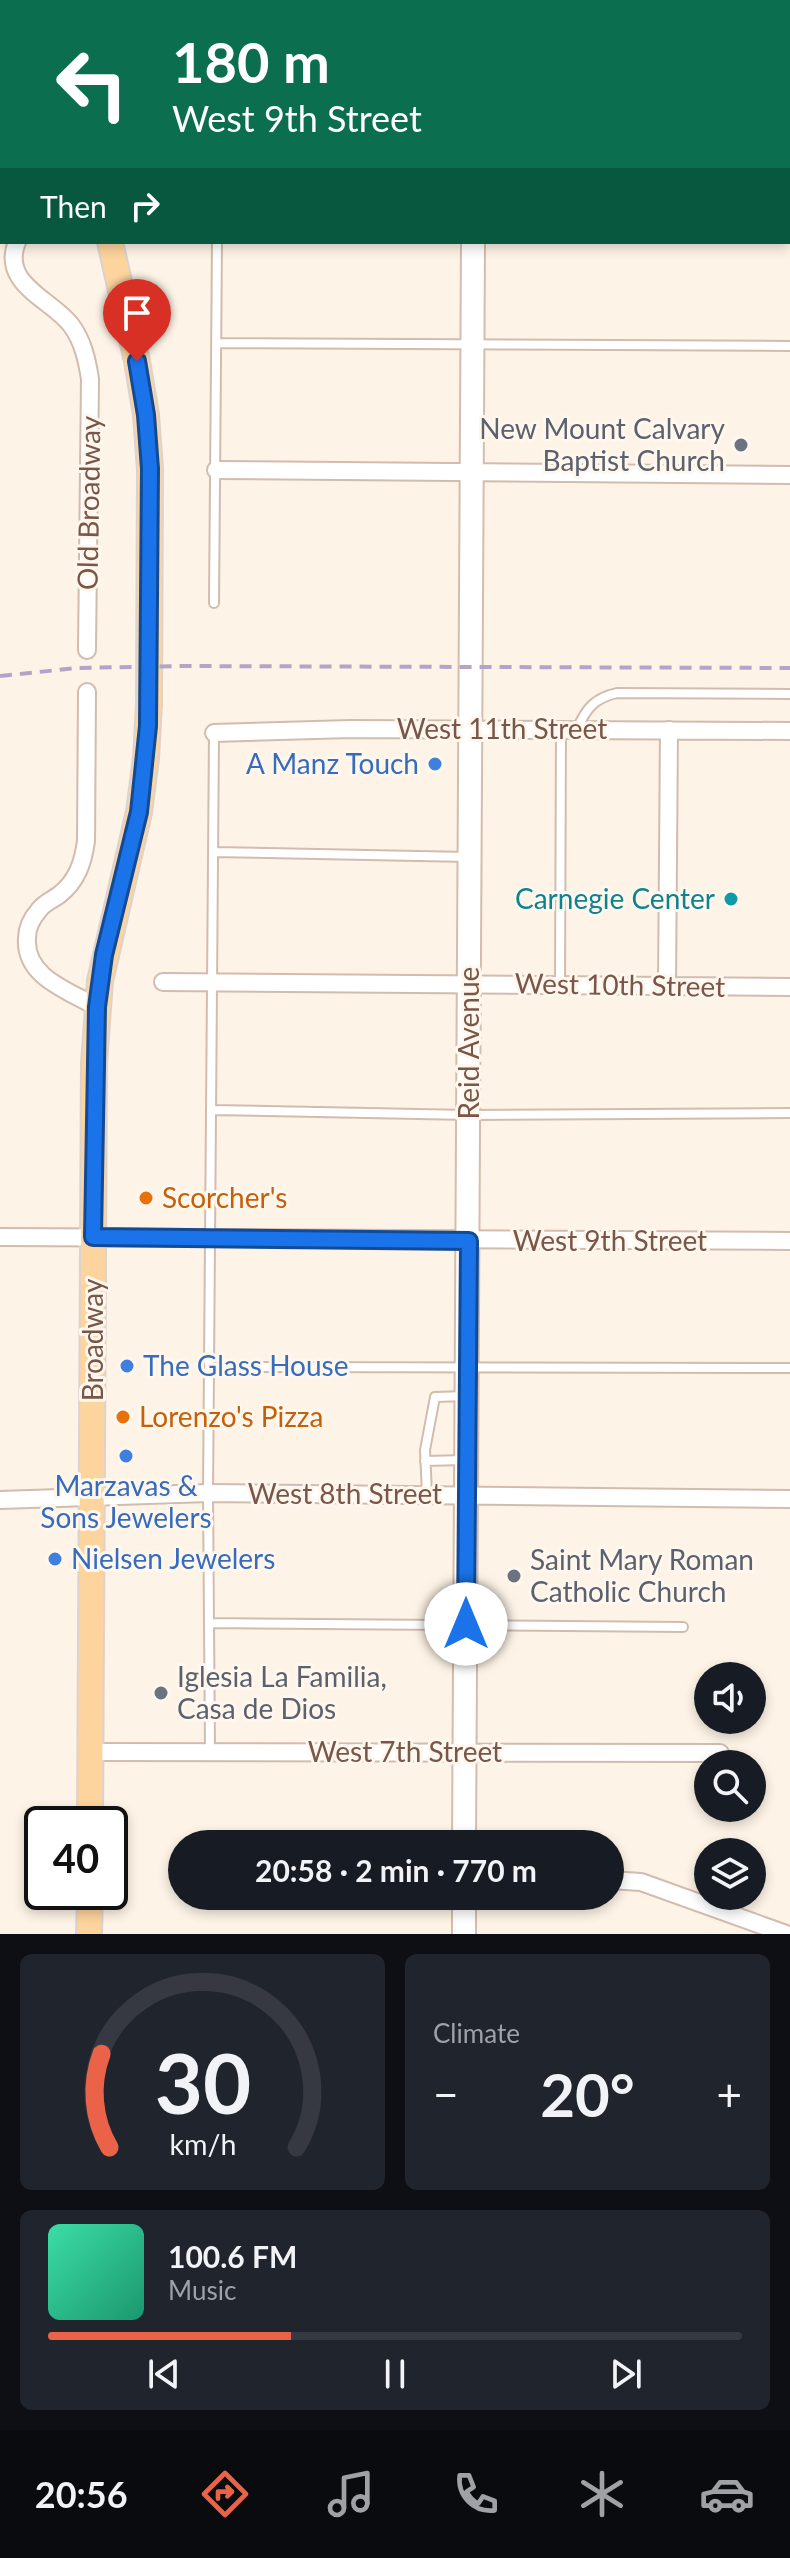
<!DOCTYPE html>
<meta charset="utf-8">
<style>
body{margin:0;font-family:Lato,sans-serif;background:#20242c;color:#f1f3f6;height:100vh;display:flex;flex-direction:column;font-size:30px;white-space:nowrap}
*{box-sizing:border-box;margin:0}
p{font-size:26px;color:#9ea1a6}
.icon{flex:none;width:44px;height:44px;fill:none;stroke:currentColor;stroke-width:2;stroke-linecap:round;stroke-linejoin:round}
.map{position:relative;height:1934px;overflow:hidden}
.details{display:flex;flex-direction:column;gap:20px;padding:20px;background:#0d0f14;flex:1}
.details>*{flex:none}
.banner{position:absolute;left:0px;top:0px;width:790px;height:244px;box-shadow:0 4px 12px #0003;background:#0b6e4f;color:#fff;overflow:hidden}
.buttons{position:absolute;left:694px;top:1662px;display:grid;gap:16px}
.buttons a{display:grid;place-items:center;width:72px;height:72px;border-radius:50%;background:#171b24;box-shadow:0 4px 12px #0003;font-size:40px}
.speed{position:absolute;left:24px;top:1806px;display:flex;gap:16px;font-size:40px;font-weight:700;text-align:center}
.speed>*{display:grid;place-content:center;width:104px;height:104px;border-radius:50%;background:#171b24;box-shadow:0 4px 12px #0003;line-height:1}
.speed .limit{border:4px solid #111;border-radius:12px;background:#fff;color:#111}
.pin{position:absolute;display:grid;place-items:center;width:68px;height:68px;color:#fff;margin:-82px -34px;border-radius:50% 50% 50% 0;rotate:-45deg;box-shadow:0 0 8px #0007}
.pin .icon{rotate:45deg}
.me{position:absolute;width:88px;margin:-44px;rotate:0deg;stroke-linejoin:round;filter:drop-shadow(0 0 6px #0008)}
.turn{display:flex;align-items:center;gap:28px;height:168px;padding:0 40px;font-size:36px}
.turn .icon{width:104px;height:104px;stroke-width:2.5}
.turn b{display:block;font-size:56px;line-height:68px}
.then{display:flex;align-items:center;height:76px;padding:0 40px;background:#0003;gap:16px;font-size:30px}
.big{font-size:60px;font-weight:700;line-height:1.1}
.details .card{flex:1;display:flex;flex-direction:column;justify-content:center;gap:12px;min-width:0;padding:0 28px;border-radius:12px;background:#20242c}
.details .dial{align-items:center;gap:0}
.dial svg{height:208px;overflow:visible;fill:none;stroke:#363941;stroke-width:7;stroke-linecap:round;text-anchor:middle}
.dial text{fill:#f1f3f6;stroke:none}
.song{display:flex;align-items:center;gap:24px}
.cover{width:96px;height:96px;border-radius:12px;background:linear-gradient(135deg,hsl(160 70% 55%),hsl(160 70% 35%))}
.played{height:8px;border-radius:4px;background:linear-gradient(90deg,#ea6348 35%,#363941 35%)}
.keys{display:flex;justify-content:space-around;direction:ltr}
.heat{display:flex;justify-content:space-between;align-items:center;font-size:44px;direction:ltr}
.details .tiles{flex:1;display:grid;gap:20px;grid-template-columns:1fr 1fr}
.card:last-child{grid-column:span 2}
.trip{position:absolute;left:168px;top:1830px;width:456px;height:80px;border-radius:40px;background:#171b24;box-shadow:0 4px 12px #0003;font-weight:700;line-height:80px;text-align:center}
.tab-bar{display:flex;height:128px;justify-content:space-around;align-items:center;background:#090b0e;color:#9ea1a6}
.tab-bar .icon{width:56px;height:56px}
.tab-bar .active{color:#ea6348}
.tab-bar b{font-size:36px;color:#f1f3f6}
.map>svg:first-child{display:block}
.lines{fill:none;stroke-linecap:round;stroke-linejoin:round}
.lane-casing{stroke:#d2bcae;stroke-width:12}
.street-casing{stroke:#d2bcae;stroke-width:20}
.secondary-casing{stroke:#d5bcac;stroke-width:26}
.primary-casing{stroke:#dcd3d0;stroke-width:28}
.lane{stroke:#fff;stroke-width:8}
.street{stroke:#fff;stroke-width:16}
.secondary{stroke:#fff;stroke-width:22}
.primary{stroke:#fdd49d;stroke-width:24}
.rail{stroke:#b5a4c8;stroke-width:4;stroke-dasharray:12 8;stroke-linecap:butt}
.route-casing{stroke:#114b97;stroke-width:20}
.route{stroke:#1a73e8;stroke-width:14}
.worship-dot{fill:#6b7280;stroke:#fff7ed;stroke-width:3}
.shop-dot{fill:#3f7fe0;stroke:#fff7ed;stroke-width:3}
.culture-dot{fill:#0f9aa8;stroke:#fff7ed;stroke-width:3}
.food-dot{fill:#e8710a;stroke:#fff7ed;stroke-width:3}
.labels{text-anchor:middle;stroke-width:6;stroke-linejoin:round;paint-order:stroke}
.worship-label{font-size:28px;fill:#5b616d;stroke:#fff7ed;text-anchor:start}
.street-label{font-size:28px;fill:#78574a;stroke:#fff7ed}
.shop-label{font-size:28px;fill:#366cbe;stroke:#fff7ed;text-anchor:start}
.culture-label{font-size:28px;fill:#0d838f;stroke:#fff7ed;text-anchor:end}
.food-label{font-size:28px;fill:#c56008;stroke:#fff7ed;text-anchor:start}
</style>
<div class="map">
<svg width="790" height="1934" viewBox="0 0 790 1934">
<rect width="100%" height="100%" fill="#fdf3e6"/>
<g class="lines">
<defs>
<path id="lane" d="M265,2V0
M0,3H2
M788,90H790
M0,109L2,110
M217,343L790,346
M214,603L217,242
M577,729C586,709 594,698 617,693L790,694
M213,852L469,857
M560,984L561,730
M211,1110L469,1115L790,1113
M209,1367L790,1368
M425,1461L466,1460
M427,1494L425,1450L435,1397L467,1396
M209,1623L683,1627
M210,1751L208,1493L214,734"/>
<path id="street" d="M788,220H790
M17,242C0,284 51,299 71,325C83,341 87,360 90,379L87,650
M216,470L790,475
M87,692L86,841C83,863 77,881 59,895C52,900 44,903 39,910C32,918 27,927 27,938C24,977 69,991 97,1007
M214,733L350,729L790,731
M163,982L790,987
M667,986L669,730
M0,1237L790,1241
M0,1500L208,1493L790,1499
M90,1752L720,1753
M610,1880L641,1882L786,1934"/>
<path id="secondary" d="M475,2V0
M464,1844L473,242
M464,1934V1896"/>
<path id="primary" d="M101,2V0
M90,1824L94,1063L100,981L139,812L146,758L149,704L150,469L146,415L137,361L110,242
M89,1934L90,1892"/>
</defs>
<use href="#lane" class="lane-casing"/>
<use href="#street" class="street-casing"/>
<use href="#secondary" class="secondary-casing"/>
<use href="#primary" class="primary-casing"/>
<use href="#lane" class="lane"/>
<use href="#street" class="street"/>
<use href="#secondary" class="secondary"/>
<use href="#primary" class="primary"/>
<path class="rail" d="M0,676L77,668L179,666L790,668"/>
</g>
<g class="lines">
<defs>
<path id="route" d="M137,361L146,415L150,469L148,726L139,812L104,955L97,1007L93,1237L469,1241L466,1624"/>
</defs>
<use href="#route" class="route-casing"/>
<use href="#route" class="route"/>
</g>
<g class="worship-dot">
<circle cx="741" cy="445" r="8"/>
<circle cx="514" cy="1576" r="8"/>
<circle cx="161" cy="1693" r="8"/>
</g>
<g class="shop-dot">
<circle cx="435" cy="764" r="8"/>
<circle cx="127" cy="1366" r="8"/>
<circle cx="126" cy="1456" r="8"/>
<circle cx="55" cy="1559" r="8"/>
</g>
<circle class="culture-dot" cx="731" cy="899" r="8"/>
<g class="food-dot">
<circle cx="146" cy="1198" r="8"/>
<circle cx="123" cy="1417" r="8"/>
</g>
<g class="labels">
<g class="worship-label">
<text x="725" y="439" text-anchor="end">New Mount Calvary<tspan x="725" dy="32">Baptist Church</tspan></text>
<text x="530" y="1570">Saint Mary Roman<tspan x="530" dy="32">Catholic Church</tspan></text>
<text x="177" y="1687">Iglesia La Familia,<tspan x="177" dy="32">Casa de Dios</tspan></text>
</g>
<g class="street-label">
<text transform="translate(89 503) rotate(-89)" y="10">Old Broadway</text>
<text x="502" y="739">West 11th Street</text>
<text transform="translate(620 985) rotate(1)" y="10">West 10th Street</text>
<text transform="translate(469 1043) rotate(-90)" y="10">Reid Avenue</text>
<text x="610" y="1251">West 9th Street</text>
<text transform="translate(93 1340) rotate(-90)" y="10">Broadway</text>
<text x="345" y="1504">West 8th Street</text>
<text x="405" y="1762">West 7th Street</text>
</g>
<g class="shop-label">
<text x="419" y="774" text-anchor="end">A Manz Touch</text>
<text x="143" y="1376">The Glass House</text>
<text x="126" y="1496" text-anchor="middle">Marzavas &amp;<tspan x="126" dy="32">Sons Jewelers</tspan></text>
<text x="71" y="1569">Nielsen Jewelers</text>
</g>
<g class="culture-label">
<text x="715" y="909">Carnegie Center</text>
</g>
<g class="food-label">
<text x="162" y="1208">Scorcher's</text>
<text x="139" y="1427">Lorenzo's Pizza</text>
</g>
</g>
</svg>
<div class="buttons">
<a><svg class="icon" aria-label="sound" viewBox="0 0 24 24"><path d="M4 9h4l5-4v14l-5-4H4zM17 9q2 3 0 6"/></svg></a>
<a><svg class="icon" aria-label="search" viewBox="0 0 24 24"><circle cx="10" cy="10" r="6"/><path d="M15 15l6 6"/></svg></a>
<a><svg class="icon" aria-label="layers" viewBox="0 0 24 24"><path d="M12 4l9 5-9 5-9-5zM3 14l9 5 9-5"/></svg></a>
</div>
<div class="speed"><div class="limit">40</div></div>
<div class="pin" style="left:137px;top:361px;background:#d93025"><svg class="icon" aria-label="arrive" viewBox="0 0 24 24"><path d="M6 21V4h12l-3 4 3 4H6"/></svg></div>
<svg class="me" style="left:466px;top:1624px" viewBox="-20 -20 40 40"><circle r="19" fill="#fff"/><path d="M0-13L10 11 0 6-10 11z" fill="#1a73e8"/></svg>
<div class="trip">20:58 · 2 min · 770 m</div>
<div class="banner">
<div class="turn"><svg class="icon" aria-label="left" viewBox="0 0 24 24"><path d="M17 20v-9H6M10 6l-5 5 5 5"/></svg><div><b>180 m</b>West 9th Street</div></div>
<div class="then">Then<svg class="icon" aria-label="right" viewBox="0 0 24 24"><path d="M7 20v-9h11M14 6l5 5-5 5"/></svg></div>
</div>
</div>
<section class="details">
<div class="tiles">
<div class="card dial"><svg viewBox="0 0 100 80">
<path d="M14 69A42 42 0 1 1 86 69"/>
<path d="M14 69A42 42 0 0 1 11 33" stroke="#ea6348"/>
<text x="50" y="56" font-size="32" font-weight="700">30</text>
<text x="50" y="72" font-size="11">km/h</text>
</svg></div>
<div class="card"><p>Climate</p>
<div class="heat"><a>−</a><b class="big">20°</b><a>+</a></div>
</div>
<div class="card">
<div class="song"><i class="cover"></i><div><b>100.6 FM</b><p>Music</p></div></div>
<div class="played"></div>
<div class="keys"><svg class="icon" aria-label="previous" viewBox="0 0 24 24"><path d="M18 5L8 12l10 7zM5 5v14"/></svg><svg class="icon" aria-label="pause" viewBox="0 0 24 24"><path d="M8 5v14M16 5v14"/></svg><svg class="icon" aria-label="next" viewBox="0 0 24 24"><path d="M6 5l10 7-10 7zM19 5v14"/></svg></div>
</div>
</div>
</section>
<nav class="tab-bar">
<b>20:56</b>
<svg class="icon active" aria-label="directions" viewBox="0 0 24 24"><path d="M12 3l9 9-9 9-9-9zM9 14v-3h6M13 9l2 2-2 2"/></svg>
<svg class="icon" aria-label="music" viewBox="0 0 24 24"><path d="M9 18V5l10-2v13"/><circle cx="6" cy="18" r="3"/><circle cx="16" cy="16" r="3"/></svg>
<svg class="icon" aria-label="phone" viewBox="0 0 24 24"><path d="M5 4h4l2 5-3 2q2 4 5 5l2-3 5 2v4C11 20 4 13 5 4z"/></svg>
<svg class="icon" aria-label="climate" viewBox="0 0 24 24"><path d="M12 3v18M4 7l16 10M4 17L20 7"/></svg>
<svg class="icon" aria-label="car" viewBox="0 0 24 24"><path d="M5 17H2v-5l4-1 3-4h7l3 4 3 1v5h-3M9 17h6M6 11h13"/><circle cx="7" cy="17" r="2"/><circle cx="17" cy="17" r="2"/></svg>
</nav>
